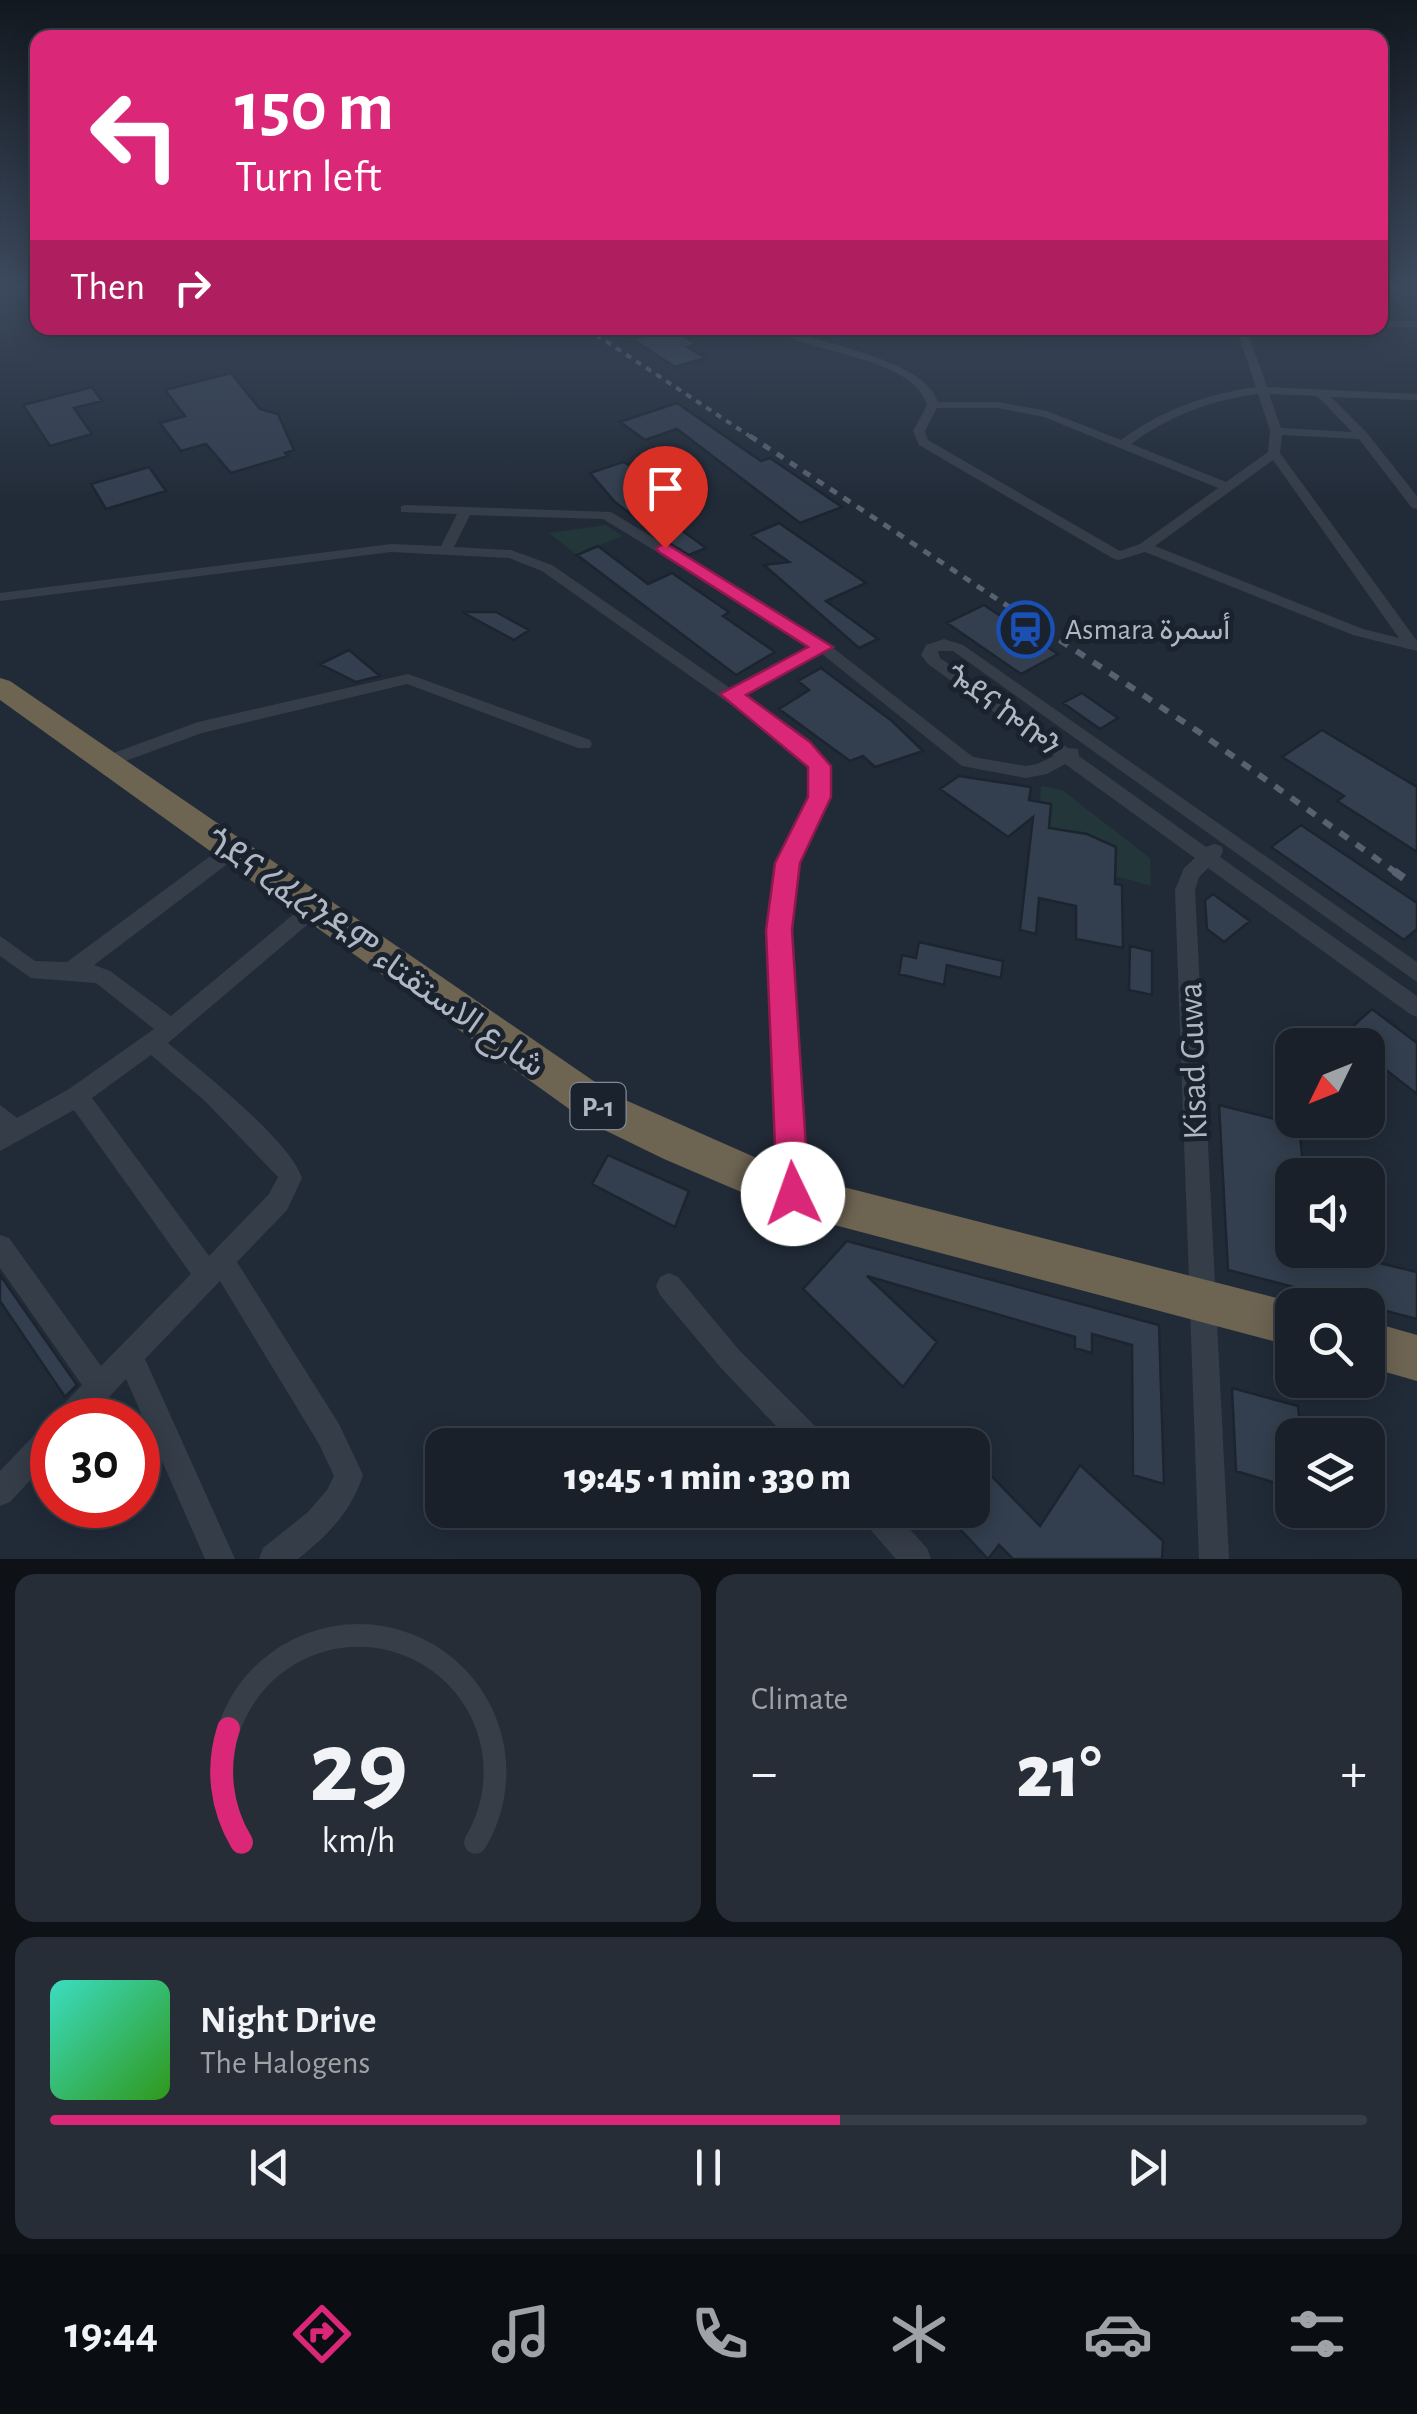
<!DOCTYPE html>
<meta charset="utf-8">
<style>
body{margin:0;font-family:"Alegreya Sans",Vazirmatn,"Noto Sans Ethiopic",sans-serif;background:#262d36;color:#f1f3f6;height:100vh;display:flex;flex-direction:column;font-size:38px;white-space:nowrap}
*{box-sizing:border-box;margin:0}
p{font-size:32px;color:#9fa3a8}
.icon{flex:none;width:55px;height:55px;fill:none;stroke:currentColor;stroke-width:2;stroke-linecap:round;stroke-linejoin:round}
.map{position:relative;height:1559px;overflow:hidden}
.drawer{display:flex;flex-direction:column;gap:15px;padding:15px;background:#0e1217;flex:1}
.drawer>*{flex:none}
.banner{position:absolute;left:30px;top:30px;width:1358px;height:305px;border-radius:20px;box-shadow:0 5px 25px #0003,0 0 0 2px #373e47;background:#db2777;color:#fff;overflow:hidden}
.needle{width:65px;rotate:227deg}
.tools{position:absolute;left:1275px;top:1028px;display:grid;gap:20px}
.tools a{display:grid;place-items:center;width:110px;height:110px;border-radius:20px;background:#19202a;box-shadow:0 5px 25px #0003,0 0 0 2px #373e47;font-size:50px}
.speed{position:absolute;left:30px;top:1398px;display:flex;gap:20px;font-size:50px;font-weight:700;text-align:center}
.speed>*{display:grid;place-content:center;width:130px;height:130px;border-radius:50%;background:#19202a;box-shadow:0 5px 25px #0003,0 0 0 2px #373e47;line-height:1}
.speed .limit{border:15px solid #d22;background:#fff;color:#111}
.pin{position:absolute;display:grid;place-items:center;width:85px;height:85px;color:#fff;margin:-102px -42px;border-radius:50% 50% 50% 0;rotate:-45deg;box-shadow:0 0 10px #0007}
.pin .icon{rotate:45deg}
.me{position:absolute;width:110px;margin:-55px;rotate:357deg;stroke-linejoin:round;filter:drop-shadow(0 0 8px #0008)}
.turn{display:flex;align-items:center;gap:35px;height:210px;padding:0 40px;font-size:45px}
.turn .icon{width:130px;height:130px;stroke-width:2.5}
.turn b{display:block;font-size:70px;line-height:85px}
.then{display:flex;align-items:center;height:95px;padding:0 40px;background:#0003;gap:20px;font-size:38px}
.big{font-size:75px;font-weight:800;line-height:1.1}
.drawer .card{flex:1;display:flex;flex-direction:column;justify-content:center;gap:15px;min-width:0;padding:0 35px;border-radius:20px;background:#262d36}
.drawer .dial{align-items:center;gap:0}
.dial svg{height:260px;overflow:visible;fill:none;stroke:#373e47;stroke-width:7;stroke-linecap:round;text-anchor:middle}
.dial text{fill:#f1f3f6;stroke:none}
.song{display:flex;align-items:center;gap:30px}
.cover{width:120px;height:120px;border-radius:15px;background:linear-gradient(135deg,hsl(170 70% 55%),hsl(110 70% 35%))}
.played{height:10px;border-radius:5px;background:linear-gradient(90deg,#db2777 60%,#373e47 60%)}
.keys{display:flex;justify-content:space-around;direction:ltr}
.heat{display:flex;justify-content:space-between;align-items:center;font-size:55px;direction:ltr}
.drawer .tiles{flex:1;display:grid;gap:15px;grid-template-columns:1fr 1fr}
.card:last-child{grid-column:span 2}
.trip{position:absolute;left:425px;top:1428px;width:565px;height:100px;border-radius:20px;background:#19202a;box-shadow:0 5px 25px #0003,0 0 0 2px #373e47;font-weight:800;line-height:100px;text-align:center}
.menu{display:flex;height:160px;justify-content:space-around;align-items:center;background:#0a0d11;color:#9fa3a8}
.menu .icon{width:70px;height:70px}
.menu .current{color:#db2777}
.menu b{font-size:45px;color:#f1f3f6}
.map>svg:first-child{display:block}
.green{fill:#233639}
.building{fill:#333f4f;stroke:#1c242f;stroke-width:2.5}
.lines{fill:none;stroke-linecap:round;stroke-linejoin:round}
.street{fill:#353d49;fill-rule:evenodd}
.highway{fill:#6e6452;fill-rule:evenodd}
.rail-far3{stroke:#576170;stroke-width:4;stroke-dasharray:6 6;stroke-linecap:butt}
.rail-far2{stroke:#576170;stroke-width:5;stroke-dasharray:8 8;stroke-linecap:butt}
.rail-far1{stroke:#576170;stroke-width:6;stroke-dasharray:10 10;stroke-linecap:butt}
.rail{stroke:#576170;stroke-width:8;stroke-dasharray:12 12;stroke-linecap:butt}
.route{fill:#db2777;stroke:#8e194d;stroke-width:2.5}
.labels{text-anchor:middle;stroke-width:10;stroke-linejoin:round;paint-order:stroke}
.shield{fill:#1a222d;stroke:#828a97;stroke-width:2.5}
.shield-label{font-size:28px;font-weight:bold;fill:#afb7c5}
.poi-label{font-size:30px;fill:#afb7c5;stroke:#1a222d;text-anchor:start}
.street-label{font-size:30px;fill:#afb7c5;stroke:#1a222d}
.near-street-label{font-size:35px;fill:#afb7c5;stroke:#1a222d}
</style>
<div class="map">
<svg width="1417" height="1559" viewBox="0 0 1417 1559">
<rect width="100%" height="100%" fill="#212b38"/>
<path class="green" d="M606,525L622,536L577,555L549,533Z
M1041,786L1062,790L1150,858L1151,886L1115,876V847L1087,834L1049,827L1051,804L1040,802Z"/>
<path class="building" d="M671,328L697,344L688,347L706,358L675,367L632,339Z
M231,373L260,409L278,414L294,450L285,453L288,456L231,473L206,444L181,451L160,423L185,416L165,390Z
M92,387L102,401L74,408L92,434L50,446L23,405Z
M677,403L761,461L770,458L842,507L800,523L677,429L645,440L620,422Z
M623,462L650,476L688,507L662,516L706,548L689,555L643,527L646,526L615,502L590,473Z
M149,467L166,491L106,509L91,484Z
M779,523L866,583L826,601L878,639L859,648L764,565L789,562L751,535Z
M598,546L648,584L672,573L729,612L723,616L775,652L736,675L577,555Z
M984,605L1058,654L1021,674L947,623Z
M462,612H496L529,630L514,640Z
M349,650L380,676L356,682L320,664Z
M821,668L892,721L923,751L875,767L863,756L850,761L779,709L809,690L798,681Z
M1082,693L1118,718L1100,729L1063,703Z
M1322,730L1417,787V852L1337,801L1344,796L1282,757Z
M959,776L1031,787L1029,800L1051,804L1049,828L1087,834L1116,847L1115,884L1122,885L1123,948L1076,939V906L1039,898L1036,934L1020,930L1033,817L1008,837L940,789Z
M1301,825L1417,903V929L1404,940L1271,847Z
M1213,894L1250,921L1224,942L1207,929L1205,900Z
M919,942L1003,961L1001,978L947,965L944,985L899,974L902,955L916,958Z
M1130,946L1152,951V995L1129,990Z
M1372,1009L1417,1043V1094L1368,1056V1045H1354L1342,1036Z
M1219,1105L1299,1125L1304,1175H1292V1250H1324L1417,1272V1319L1228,1270Z
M608,1155L689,1191L675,1227L592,1184Z
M847,1241L1159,1325L1164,1484L1133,1475L1132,1345L1092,1334V1353L1075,1348V1337L867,1276L937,1342L903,1387L803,1289Z
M0,1275L77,1385L65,1397L0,1301Z
M1232,1388L1298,1406L1299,1416L1348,1430L1347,1435H1292V1488L1236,1471Z
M972,1456L1040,1526L1080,1465L1163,1541L1162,1559H1013L999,1545L988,1559L942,1510H972Z"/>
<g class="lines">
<path class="street" d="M1380,321H1417V327H1380Z
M769,328H782C820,344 925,359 938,402H998L1047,411L1121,440C1162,410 1206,394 1256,387L1236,328H1246L1267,387L1417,394V400L1331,397L1367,433L1417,496V509L1412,508L1359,439L1282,435L1280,453L1417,641V651L1353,635L1145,552L1119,560L1114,559L919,445L913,431L927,405C914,357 807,353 769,328ZM1258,394L1270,431L1268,452L1226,482L1131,444C1169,416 1211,400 1258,394ZM1269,394L1317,396L1352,432L1281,428ZM937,408H998L1044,417L1218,488L1140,544L1120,551L928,440L925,431ZM1273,460L1399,638L1363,629L1155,546Z
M406,505L611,512L828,644L973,757L1026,766L1037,764L1054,756L928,664L921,655L926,645L944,639L963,645L1417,962V982L953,651H938L940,658L1068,748L1078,749L1079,756L1206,847L1214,844L1221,846L1223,851L1220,857L1417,996V1017L1410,1014L1208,868L1199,877L1195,890L1229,1559H1199L1175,890L1184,868L1195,858L1065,764L1047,774L1026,778L962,766L822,654L741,696L808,743L828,765L829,797L797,863L789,930L805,1193L802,1201L793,1205L784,1201L781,1193L769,930L779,863L811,797L810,767L796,751L542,571L509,558L391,552L0,601V593L391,544L441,546L457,514L401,512V506ZM470,515L603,519L812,647L730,688L552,565L511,550L454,547Z
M408,674L590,740L592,744L590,748H578L407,684L202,733L106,768L97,762L100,758L198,722Z
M231,844L238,846L240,851L238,856L94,965L110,971L171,1016L306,904L313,901L320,904L323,909L320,914L168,1043C201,1071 290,1140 302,1178L287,1210L237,1262L339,1424L363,1475C351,1512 328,1535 298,1559H259L263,1548L308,1512L327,1490L334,1476L319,1444L220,1281L145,1359L235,1559H205L126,1379L87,1420H54L58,1410L82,1385L0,1268V1235L9,1238L101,1366L191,1274L74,1110L0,1151V1105L17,1118L69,1089L154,1029L96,983L31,978L0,956V936L35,961L67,962L224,846ZM151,1055L205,1101L278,1177L269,1194L209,1256L92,1098Z
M669,1273L678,1277L739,1350L824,1435L828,1445H794L721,1368L660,1295L656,1286L660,1277Z
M52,1423V1457L10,1502L0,1506V1471L42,1427Z
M857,1510H892L927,1548L931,1559H896L862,1520Z"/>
<path class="highway" d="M0,678L10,681L614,1095L793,1174L1292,1302L1300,1305H1292V1346L793,1214L664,1159L586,1121L0,700Z
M1368,1321L1417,1335V1381L1368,1367Z"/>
<path class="rail-far3" d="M586,328L754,439"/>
<path class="rail-far2" d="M750,436L1047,632"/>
<path class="rail-far1" d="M1043,629L1199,732L1398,874"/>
<path class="rail" d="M1394,871L1405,879"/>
</g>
<linearGradient id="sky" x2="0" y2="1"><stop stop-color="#12181f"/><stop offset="0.57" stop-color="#3d4a5e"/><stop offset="1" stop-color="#3d4a5e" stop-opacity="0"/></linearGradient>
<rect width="1417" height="502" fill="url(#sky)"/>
<path class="route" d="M665,543L833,647L746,695L810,742L831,766V797L800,863L792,930L809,1194L804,1204L793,1209L782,1204L777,1194L766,930L775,863L808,797V767L720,694L808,647L659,552L656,548Z"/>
<defs>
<symbol id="station-ring" viewBox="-11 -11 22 22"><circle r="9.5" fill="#1a222d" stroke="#1a4fb4" stroke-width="1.5"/><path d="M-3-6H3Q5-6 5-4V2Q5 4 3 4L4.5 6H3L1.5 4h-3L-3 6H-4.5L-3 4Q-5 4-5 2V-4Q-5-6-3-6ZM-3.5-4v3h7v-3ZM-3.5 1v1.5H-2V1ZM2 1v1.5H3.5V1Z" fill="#1a4fb4"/></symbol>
</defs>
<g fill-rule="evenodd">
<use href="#station-ring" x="994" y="598" width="63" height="63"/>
</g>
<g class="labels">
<rect class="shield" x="570.5" y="1083" width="55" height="46" rx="8"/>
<g class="shield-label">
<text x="598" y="1116">P-1</text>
</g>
<g class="poi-label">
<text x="1065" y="639">Asmara أسمرة</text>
</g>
<g class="street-label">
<text transform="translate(1003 710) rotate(36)" y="10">ጐደና ኰኰን</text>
</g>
<g class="near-street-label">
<text transform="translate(376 952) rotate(35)" y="12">ጎደና ረፈረንዱም شارع الاستقتاء</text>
<text transform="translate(1192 1061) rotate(-92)" y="12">Kisad Guwa</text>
</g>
</g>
</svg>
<div class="tools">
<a><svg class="needle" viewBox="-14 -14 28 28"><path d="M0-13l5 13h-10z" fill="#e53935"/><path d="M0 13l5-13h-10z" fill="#9fa3a8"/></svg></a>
<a><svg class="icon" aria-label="sound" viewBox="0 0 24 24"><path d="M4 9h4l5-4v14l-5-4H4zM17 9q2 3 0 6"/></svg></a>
<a><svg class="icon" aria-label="search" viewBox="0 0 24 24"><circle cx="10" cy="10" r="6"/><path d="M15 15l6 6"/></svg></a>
<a><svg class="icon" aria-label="layers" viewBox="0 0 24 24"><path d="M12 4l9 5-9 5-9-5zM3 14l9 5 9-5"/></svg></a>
</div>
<div class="speed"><div class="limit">30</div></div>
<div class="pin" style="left:665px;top:548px;background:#d93025"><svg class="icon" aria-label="arrive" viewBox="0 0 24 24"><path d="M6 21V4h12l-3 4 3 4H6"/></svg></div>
<svg class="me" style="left:793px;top:1194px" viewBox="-20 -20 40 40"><circle r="19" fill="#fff"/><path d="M0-13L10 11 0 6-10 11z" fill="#db2777"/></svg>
<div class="trip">19:45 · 1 min · 330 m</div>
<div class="banner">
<div class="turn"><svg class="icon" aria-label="left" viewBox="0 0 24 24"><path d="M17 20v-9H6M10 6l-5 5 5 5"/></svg><div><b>150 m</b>Turn left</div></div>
<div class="then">Then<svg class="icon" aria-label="right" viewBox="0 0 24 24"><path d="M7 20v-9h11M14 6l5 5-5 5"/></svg></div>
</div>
</div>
<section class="drawer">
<div class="tiles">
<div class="card dial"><svg viewBox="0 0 100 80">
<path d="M14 69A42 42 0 1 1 86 69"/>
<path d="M14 69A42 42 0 0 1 10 34" stroke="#db2777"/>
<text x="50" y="56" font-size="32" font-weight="700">29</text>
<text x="50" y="72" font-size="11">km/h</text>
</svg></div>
<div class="card"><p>Climate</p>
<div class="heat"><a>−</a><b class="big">21°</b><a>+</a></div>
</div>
<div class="card">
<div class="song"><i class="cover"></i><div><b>Night Drive</b><p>The Halogens</p></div></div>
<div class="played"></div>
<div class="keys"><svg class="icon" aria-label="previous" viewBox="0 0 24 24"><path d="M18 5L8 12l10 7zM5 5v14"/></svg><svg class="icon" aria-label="pause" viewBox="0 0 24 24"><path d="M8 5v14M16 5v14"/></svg><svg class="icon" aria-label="next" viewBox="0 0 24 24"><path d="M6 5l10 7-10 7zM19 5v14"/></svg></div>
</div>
</div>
</section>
<nav class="menu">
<b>19:44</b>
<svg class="icon current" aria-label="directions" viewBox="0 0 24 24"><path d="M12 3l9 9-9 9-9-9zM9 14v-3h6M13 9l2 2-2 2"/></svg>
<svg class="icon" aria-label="music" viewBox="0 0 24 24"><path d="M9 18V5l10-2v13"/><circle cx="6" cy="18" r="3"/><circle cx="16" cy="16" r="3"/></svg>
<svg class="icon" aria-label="phone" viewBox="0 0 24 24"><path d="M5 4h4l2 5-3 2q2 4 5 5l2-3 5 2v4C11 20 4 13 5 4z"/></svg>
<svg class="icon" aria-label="climate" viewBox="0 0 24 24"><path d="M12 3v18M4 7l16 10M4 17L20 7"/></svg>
<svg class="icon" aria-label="car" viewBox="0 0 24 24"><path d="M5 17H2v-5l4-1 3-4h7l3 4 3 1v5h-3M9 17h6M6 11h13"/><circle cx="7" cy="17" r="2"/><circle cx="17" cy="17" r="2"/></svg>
<svg class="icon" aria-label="filters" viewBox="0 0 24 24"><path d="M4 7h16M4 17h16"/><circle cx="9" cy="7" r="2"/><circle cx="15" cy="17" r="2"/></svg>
</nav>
